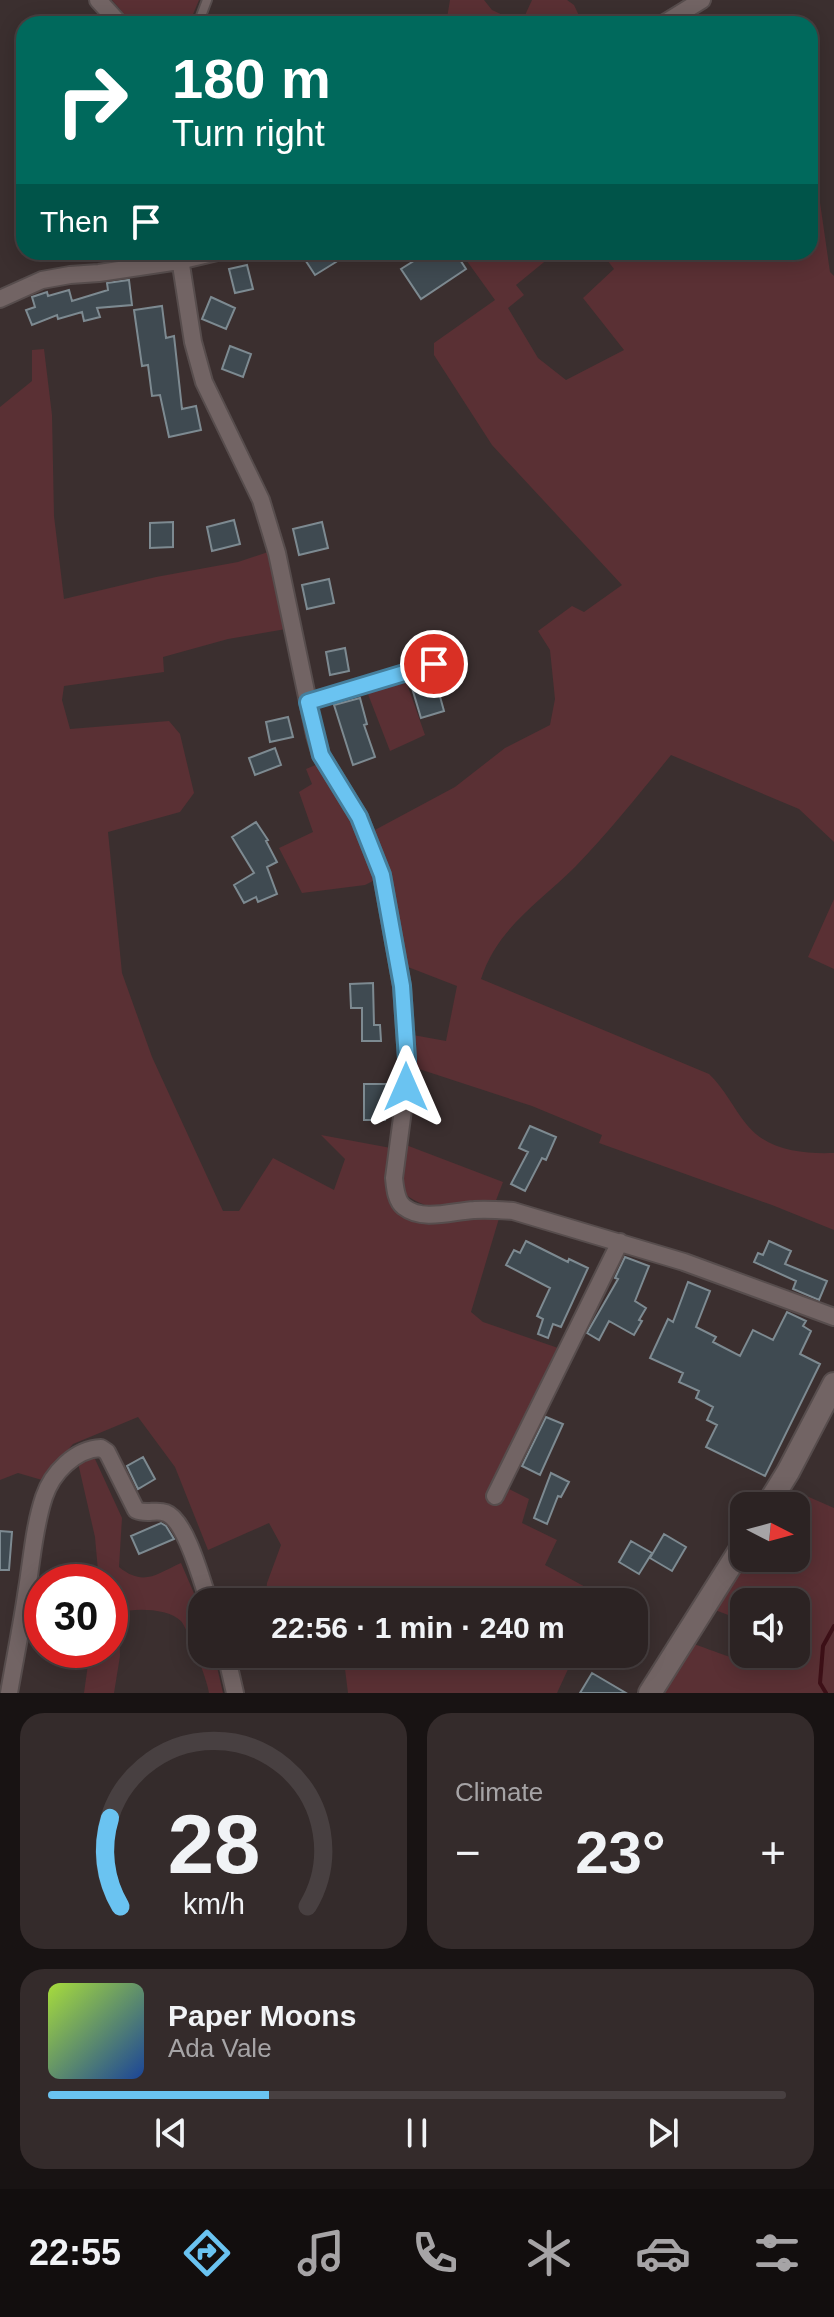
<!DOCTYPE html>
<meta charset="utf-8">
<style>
body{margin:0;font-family:Helvetica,sans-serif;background:#342b2b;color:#f1f3f6;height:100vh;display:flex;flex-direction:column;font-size:30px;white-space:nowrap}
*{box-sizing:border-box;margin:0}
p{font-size:26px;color:#a6a4a6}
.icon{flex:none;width:44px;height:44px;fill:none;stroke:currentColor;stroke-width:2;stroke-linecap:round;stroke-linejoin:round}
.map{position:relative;height:1693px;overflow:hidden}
.sheet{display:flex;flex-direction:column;gap:20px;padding:20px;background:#181313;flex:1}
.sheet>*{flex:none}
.guide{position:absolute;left:16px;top:16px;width:802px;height:244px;border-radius:24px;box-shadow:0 4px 20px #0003,0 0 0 2px #484041;background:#00695c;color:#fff;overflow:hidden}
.needle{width:52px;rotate:96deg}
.controls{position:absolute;left:730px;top:1492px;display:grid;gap:16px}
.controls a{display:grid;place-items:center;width:80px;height:80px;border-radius:16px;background:#2c2323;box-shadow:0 4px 20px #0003,0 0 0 2px #484041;font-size:40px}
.speed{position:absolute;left:24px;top:1564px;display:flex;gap:16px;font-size:40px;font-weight:700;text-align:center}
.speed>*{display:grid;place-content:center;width:104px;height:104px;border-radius:50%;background:#2c2323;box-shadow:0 4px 20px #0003,0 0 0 2px #484041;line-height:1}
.speed .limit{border:12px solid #d22;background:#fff;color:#111}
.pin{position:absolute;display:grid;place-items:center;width:68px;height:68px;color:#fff;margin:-34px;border:4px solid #fff;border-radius:50%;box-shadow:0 2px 8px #0007}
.me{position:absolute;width:88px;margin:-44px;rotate:0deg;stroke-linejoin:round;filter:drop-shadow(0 0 6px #0008)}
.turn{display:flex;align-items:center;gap:28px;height:168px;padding:0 24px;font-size:36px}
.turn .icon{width:104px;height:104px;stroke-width:2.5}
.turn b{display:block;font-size:56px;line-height:68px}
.then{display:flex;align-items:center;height:76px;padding:0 24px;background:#0003;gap:16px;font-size:30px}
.big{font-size:60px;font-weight:600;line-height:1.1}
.sheet .card{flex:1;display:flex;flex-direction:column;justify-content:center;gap:12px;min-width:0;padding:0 28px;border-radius:24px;background:#342b2b}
.sheet .dial{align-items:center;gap:0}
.dial svg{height:208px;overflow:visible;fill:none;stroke:#484041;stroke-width:7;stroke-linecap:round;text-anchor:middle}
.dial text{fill:#f1f3f6;stroke:none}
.song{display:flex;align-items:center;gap:24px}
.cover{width:96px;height:96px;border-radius:12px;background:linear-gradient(135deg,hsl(80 70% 55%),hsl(220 70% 35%))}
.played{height:8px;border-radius:4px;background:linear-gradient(90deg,#6ac3f1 30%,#484041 30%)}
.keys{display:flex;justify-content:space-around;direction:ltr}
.heat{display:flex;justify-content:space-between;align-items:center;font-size:44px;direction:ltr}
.sheet .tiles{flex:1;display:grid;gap:20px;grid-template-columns:1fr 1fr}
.card:last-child{grid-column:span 2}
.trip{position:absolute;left:188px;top:1588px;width:460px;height:80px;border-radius:24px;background:#2c2323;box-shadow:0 4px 20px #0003,0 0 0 2px #484041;font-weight:600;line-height:80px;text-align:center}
.tab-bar{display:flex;height:128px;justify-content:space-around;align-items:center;background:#120e0e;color:#a6a4a6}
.tab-bar .icon{width:56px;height:56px}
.tab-bar .on{color:#6ac3f1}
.tab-bar b{font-size:36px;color:#f1f3f6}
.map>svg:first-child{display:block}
.green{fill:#5a3034}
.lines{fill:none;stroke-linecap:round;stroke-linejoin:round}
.stream{stroke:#3d1017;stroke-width:4}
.building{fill:#3f4a51;stroke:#7d8a91;stroke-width:2}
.lane-casing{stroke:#574d4d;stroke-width:12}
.street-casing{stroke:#574d4d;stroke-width:20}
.secondary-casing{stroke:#574d4d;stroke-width:26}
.lane{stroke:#726464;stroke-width:8}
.street{stroke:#726464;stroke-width:16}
.secondary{stroke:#726464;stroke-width:22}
.route-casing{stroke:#457f9d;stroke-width:20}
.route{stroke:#6ac3f1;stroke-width:14}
</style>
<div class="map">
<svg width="834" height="1693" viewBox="0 0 834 1693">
<rect width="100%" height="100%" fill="#3b2f2f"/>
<path class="green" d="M112,0H199L189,24H133Z
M450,0H484L492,10L507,17L508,24H446Z
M532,0H567L574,5L583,24H521Z
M810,126H818L813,154L830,272L834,276V842L799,809L671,755C640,793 609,832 575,867C539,903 497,928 481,979L709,1074C725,1089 733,1108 747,1125C768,1151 803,1154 834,1153V1230L772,1205L599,1143L602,1135L532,1106L416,1068L413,1035L446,1041L457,986L408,967L373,831L455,787L505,748L550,725L555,699L550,650L538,631L572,606L584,612L622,585L492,445L434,355V343L495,300L464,257L472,252H567L554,261L549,258L516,285L524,295L508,308L538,358L566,380L624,350L583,298L614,269L601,252H810Z
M44,349L52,415L54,516L64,599L156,577L238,562L271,551L286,629L228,639L163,657L164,672L64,686L62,700L70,729L169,721L180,734L194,793L180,812L108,832L122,973L152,1057L223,1211H239L273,1158L334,1190L345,1159L321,1135L391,1148L385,1187L389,1200L401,1216L424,1224L448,1222L474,1215H500L471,1312L483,1322L561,1349L505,1487L529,1499L522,1523L557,1540L545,1565L600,1595L597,1602H265L267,1583L281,1545L269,1523L208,1550L175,1467L138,1417L73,1444L42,1480L18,1473L0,1480V407L32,381V350Z
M405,678L425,735L390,751L366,689Z
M318,764C341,800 367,838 373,881L365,885L302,893L279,848L313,832L299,792L312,784L306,769Z
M834,899V969L808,957Z
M406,1145L503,1182L495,1203C464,1206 428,1216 403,1192Z
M89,1458L95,1459L122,1518L119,1567C144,1587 156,1574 181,1563L202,1612V1654H214L223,1693H209C208,1682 188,1629 181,1621C168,1608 136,1608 119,1612L120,1656L114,1693H84L90,1650H110V1582H99L95,1537L78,1463Z
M786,1487L834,1508V1693H661L694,1644C736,1659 752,1668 798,1664L796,1654V1602H744V1621L715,1610L745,1558H796V1506H774Z
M333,1654H575L557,1693H348L345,1669Z"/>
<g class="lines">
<path class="stream" d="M826,1693L820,1683L823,1646L834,1626"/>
</g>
<path class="building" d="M300,252H330L336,262L315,275Z
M428,252H455L466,269L421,299L401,269Z
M247,265L253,289L235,293L229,269Z
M129,280L132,305L97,308L100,317L84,321L82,312L58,319L57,315L32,325L26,310L35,307L32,297L47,292L48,296L69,290L72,301L108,290L107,283Z
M211,297L235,308L226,329L202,319Z
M162,306L166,338L174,336L182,409L196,406L201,430L169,437L160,395L152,396L148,365L142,366L134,310Z
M230,346L251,354L243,377L222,369Z
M234,520L240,544L212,551L207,527Z
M173,522V547L150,548V523Z
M322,522L328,548L299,555L293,529Z
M329,579L334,603L307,609L302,585Z
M345,648L349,671L330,675L326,652Z
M436,682L444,711L421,718L412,688Z
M360,698L367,724L364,725L375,757L353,765L334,705Z
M288,717L293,737L270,742L266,722Z
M275,748L281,765L255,775L249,758Z
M256,822L268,840L266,841L277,862L267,867L277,894L258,902L256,897L244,903L234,885L254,873L232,837Z
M373,983L374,1025H380L381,1041H362V1008H351L350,984Z
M364,1084H386L385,1120H364Z
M530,1126L556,1137L546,1160L542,1158L525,1191L511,1184L528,1152L519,1148Z
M526,1241L568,1262L569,1259L588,1268L561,1327L553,1324L548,1338L538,1334L543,1319L537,1316L550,1288L506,1265L514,1250L520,1253Z
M769,1241L791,1251L785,1264L827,1281L819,1300L793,1289L796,1281L754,1262L758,1253L763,1255Z
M625,1257L649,1266L635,1301L646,1308L639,1320L642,1321L634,1335L609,1321L599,1340L587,1333L618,1279L615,1278Z
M688,1282L710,1291L696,1327L716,1337L713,1342L740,1356L753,1330L773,1340L787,1312L806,1321L803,1326L811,1331L800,1354L820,1364L765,1476L706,1447L717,1425L707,1420L713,1407L696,1398L699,1391L679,1382L683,1373L650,1358L668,1319L673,1322Z
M546,1417L563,1424L540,1475L522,1466Z
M143,1457L155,1479L138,1489L127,1466Z
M551,1473L569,1482L561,1497L558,1496L547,1524L534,1518Z
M161,1523L166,1526L174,1539L139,1554L131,1536Z
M0,1531L12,1532L9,1570H0Z
M664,1534L686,1547L672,1571L650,1558Z
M631,1541L652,1553L639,1574L619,1562Z
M592,1673L626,1693H580Z"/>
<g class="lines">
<defs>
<path id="lane" d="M198,24L207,0
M309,702L428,665C439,664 442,670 448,678"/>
<path id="street" d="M98,0L120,24
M663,24L702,0
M179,252L193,342L204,382L261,500L277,553L315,735L321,755L359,817L382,875L402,986L407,1059L406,1087L394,1178C395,1188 396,1201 404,1207C423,1222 453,1211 474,1210C487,1209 499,1210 513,1211L684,1262L834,1317
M0,299L42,280L70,275L99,273L179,261L217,252
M495,1496L620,1242
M226,1654L235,1693
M9,1693C15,1658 22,1624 27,1589C32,1559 34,1527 44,1497C52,1473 75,1449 101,1448L107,1452L136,1510C147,1515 156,1509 166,1513C186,1520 202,1582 209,1602"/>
<path id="secondary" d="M767,1506L788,1472L834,1384
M650,1693L744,1544"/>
</defs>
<use href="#lane" class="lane-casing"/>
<use href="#street" class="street-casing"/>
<use href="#secondary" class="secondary-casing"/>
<use href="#lane" class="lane"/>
<use href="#street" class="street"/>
<use href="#secondary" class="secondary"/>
</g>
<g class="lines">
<defs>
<path id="route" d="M406,1087L407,1059L402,986L382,875L359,817L321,755L308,702L434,664"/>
</defs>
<use href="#route" class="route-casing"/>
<use href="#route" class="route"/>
</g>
</svg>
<div class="controls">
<a><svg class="needle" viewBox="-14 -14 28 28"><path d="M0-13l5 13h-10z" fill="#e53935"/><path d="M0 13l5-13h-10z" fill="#a6a4a6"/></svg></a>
<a><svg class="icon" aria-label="sound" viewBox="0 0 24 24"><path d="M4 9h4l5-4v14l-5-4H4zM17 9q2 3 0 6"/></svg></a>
</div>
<div class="speed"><div class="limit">30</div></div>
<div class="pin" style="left:434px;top:664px;background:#d93025"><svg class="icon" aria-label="arrive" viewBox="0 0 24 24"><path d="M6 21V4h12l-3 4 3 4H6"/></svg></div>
<svg class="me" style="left:406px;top:1087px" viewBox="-20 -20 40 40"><path d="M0-17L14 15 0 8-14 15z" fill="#6ac3f1" stroke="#fff" stroke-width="4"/></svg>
<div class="trip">22:56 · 1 min · 240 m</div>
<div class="guide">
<div class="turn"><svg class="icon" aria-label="right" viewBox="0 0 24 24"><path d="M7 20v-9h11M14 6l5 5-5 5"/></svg><div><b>180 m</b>Turn right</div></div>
<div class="then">Then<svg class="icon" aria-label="arrive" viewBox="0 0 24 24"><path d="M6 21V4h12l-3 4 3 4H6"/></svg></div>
</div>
</div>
<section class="sheet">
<div class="tiles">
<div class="card dial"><svg viewBox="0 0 100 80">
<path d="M14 69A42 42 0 1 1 86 69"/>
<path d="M14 69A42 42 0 0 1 10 35" stroke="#6ac3f1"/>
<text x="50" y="56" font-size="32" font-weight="700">28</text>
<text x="50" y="72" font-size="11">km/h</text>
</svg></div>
<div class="card"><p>Climate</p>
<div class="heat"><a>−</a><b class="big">23°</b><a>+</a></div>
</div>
<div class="card">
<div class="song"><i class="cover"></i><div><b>Paper Moons</b><p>Ada Vale</p></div></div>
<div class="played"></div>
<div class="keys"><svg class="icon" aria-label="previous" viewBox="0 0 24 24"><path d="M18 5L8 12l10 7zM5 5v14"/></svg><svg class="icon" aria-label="pause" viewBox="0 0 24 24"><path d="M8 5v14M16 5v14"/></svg><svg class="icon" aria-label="next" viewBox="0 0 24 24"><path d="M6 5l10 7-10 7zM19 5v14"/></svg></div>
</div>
</div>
</section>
<nav class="tab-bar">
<b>22:55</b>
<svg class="icon on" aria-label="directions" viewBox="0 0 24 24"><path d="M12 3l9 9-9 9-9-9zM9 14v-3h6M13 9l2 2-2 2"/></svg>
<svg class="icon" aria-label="music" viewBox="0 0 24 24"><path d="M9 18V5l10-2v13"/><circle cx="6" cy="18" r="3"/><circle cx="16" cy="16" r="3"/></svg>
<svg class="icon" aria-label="phone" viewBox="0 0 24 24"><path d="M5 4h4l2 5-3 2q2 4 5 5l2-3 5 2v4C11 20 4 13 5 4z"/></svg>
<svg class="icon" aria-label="climate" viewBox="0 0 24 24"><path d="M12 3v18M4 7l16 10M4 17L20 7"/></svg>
<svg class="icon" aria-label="car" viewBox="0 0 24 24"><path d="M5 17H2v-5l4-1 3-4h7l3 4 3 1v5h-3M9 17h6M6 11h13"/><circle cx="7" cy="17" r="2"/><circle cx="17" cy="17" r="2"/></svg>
<svg class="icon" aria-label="filters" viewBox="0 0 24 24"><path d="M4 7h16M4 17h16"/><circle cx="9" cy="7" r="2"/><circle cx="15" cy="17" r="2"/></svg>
</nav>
